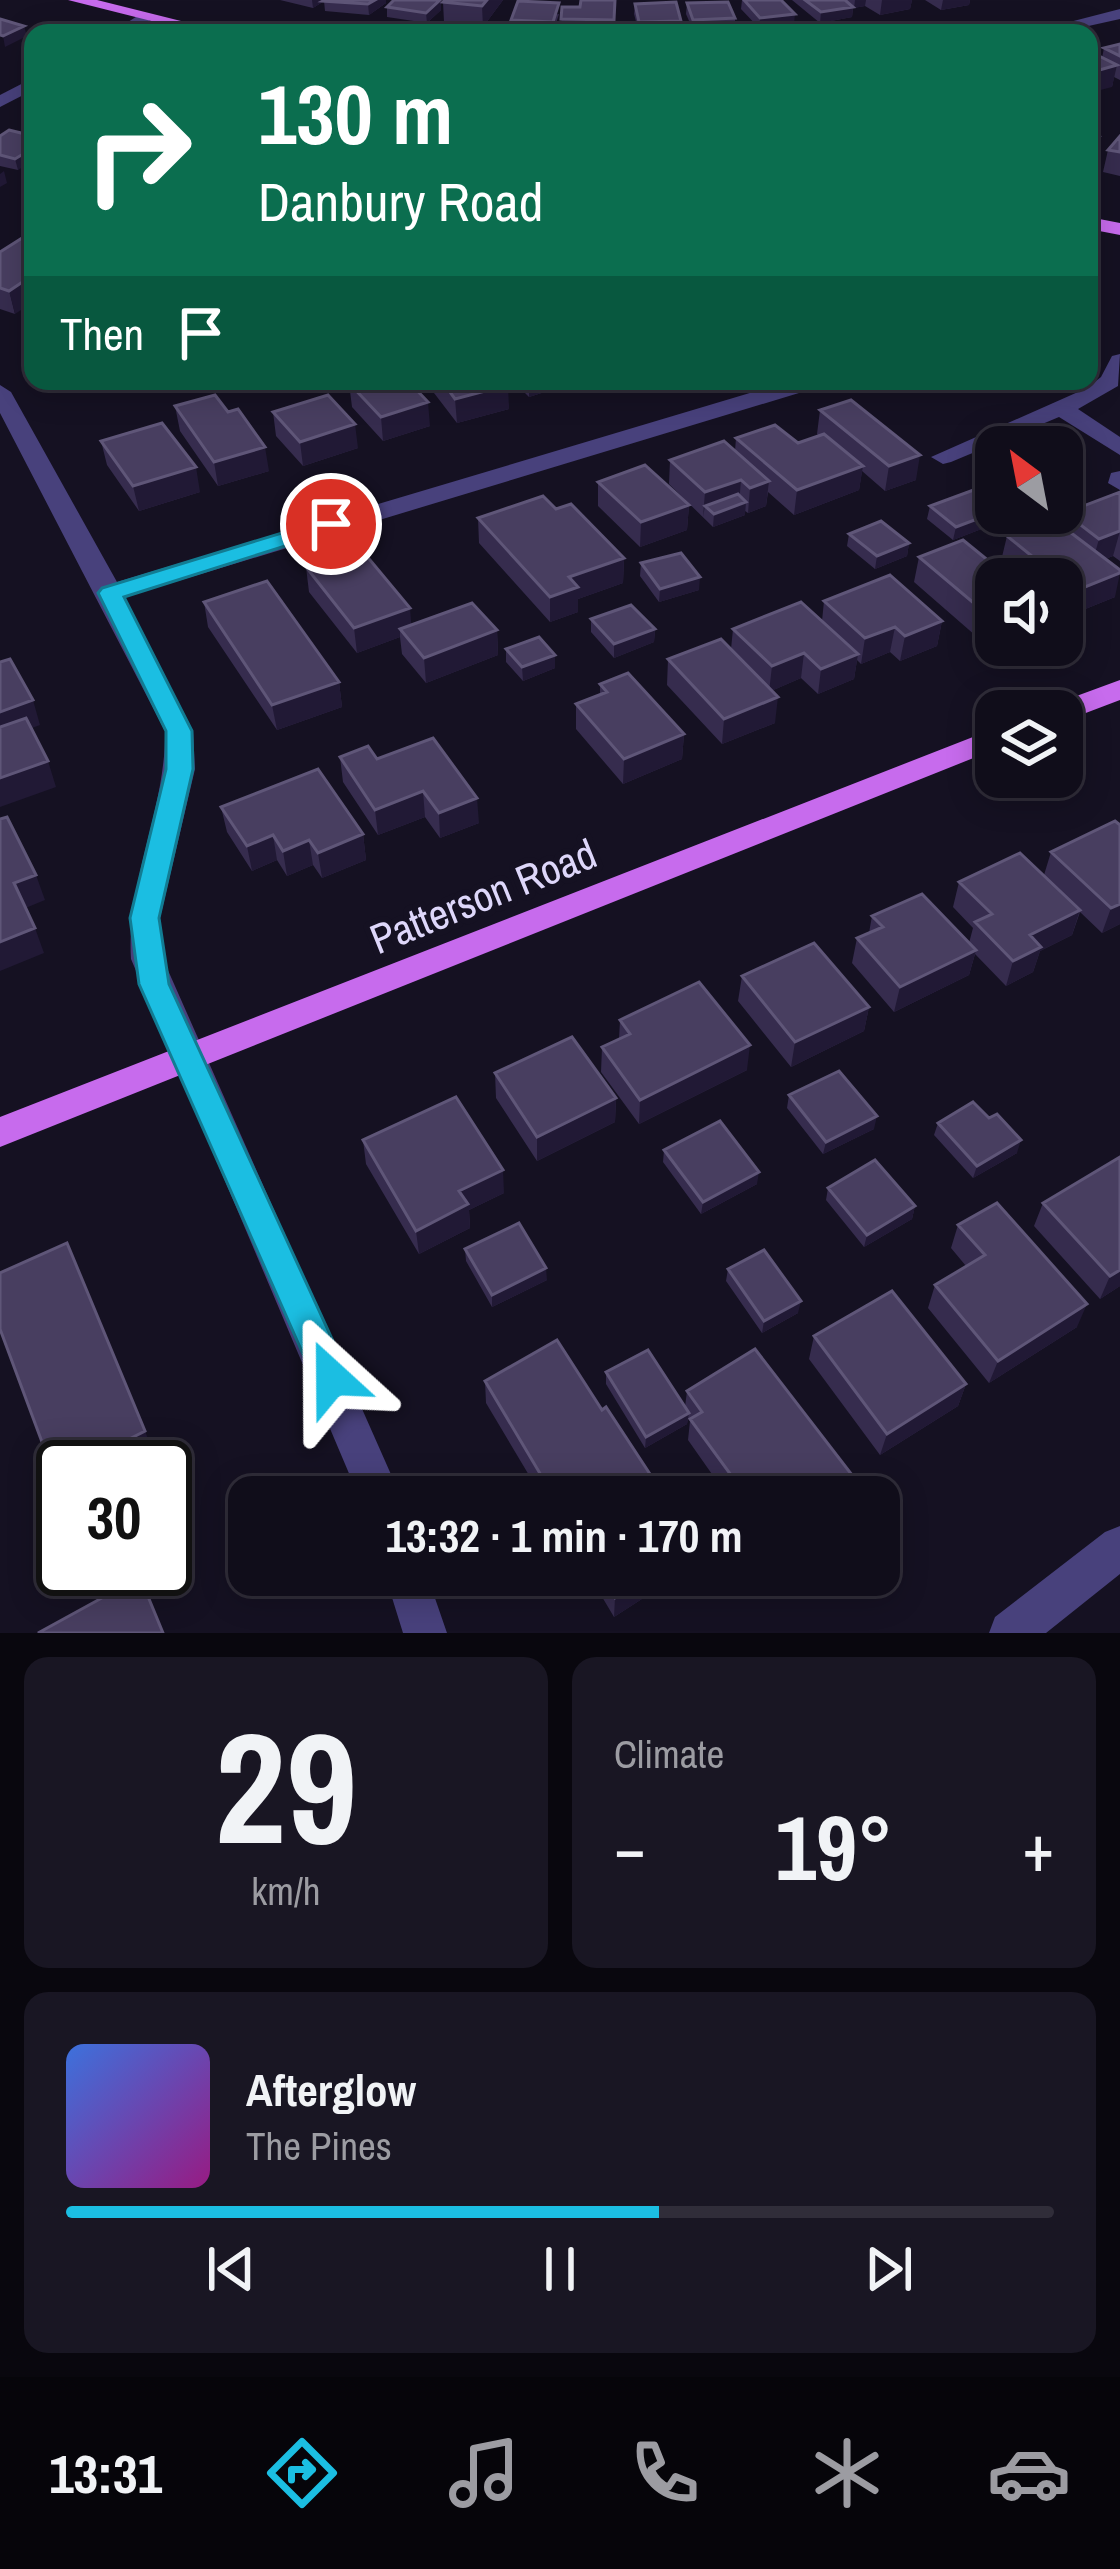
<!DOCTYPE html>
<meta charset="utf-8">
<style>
body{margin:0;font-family:"Archivo Narrow",sans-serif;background:#191623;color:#f1f3f6;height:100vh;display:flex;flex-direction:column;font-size:45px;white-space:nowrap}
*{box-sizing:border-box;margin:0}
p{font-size:39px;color:#9c9ca2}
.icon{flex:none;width:66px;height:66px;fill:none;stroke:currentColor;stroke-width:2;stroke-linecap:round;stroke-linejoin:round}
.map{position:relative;height:1633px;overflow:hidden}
.details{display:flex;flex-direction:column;gap:24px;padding:24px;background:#09070e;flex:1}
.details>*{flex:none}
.banner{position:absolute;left:24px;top:24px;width:1074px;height:366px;border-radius:24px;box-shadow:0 6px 30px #0003,0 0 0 3px #302d39;background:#0b6e4f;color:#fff;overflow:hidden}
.needle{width:78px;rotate:328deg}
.buttons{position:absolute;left:975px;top:426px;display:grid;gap:24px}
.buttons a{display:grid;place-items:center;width:108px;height:108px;border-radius:24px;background:#100d1a;box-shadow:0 6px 30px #0003,0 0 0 3px #302d39;font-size:60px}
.speed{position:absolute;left:36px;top:1440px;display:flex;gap:24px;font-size:60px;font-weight:700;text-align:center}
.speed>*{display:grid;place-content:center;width:156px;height:156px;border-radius:50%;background:#100d1a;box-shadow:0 6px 30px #0003,0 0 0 3px #302d39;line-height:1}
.speed .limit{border:6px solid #111;border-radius:18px;background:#fff;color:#111}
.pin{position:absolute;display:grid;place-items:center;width:102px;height:102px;color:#fff;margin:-51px;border:6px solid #fff;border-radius:50%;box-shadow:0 3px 12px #0007}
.me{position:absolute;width:132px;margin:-66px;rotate:336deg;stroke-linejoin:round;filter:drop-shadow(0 0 9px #0008)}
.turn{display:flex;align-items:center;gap:42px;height:252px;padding:0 36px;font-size:54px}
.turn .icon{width:156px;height:156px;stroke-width:2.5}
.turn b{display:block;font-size:84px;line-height:102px}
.then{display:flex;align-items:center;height:114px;padding:0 36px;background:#0003;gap:24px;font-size:45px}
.big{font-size:90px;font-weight:700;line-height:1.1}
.details .widget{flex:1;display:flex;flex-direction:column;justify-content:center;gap:18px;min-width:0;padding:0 42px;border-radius:24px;background:#191623}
.details .dial{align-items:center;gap:0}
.dial b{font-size:156px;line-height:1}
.song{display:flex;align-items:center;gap:36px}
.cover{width:144px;height:144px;border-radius:18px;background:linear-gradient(135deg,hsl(220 70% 55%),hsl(310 70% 35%))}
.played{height:12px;border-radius:6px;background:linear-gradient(90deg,#1bbee2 60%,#302d39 60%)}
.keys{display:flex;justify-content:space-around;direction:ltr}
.heat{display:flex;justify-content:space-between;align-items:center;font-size:66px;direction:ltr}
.details .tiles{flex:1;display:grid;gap:24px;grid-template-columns:1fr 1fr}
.widget:last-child{grid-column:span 2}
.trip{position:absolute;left:228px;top:1476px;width:672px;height:120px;border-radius:24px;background:#100d1a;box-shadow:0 6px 30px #0003,0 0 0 3px #302d39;font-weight:700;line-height:120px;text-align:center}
.menu{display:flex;height:192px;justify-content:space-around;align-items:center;background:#06050a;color:#9c9ca2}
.menu .icon{width:84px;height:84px}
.menu .active{color:#1bbee2}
.menu b{font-size:54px;color:#f1f3f6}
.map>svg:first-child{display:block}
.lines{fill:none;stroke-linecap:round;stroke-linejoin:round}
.minor{fill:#48417c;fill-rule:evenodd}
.major{fill:#c76bed;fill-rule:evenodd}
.wall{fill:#362c4e}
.shaded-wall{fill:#211935}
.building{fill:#483e60;stroke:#5f5678;stroke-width:3}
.route{fill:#1bbee2;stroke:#127c93;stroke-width:3}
.labels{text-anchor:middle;stroke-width:12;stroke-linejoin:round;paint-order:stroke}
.street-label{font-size:42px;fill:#ded7fa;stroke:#151122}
</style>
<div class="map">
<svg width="1120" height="1633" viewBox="0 0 1120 1633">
<rect width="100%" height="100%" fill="#151122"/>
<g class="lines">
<path class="minor" d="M1120,9V19L1057,33H1027Z
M142,13L156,16L131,33H111Z
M33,78V90L0,107V95Z
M1120,354L1118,386L1078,409L1120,437V455L1059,417L951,462L943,464L931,457L1087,388L1101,377L1112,356Z
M790,381H825L822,386L125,597L193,731L195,769L160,918L163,959L401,1497H359L131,959C126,881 166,809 165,731L0,413V385L11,392L117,582Z
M1120,471V490L1108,483L1111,473Z
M1120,1526V1574L1046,1633H989L995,1617L1105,1532Z
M385,1575H427L447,1633H403Z"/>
<path class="major" d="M68,0H97L229,33H199Z
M1089,217L1120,223V235L1089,229Z
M1120,680V700L1062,722V711H1049L1052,705Z
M996,728V749L0,1147V1117Z"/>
</g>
<path class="wall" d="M280,0H386V3L369,15L325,11L324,1L313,8Z
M503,0L483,27L444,22L443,2Z
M615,0L614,30H561L562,7H580Z
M742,0H781L794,24L759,28L741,9Z
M792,0H912L910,9L880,15L865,6L853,8L852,17L820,23Z
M925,0H970L969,5L941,10Z
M687,3L735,18V28L693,30L686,14Z
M635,4L681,21V31L639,33L634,14Z
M387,7L441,10L427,23L387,17Z
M559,14L553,33L512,31L511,20Z
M1120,44V80L1114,77L1112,87L1102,58L1104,48Z
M0,136H33L18,170L0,166Z
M1120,136V176L1103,172L1108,150Z
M0,252L15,314L0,309Z
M428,381H505L509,409L457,423L434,393V389L428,384Z
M513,381H576V382L529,397Z
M349,383L430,426L383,441L352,407Z
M175,406L269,471L218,486L180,431Z
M820,410L916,480L885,491L862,471L859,490L794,515L768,492L766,506L748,513L745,511V515L713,527L669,484L670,460L735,451L736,438L798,443L819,436L817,434Z
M273,412L358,448L303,466L276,436Z
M101,441L200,492L139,511L107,465Z
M598,482L689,505L687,530L640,547L598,506Z
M1120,492V561L1113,556L1105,559L1115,597L1068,616L1062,611V579H1023L1001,561L1007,536L1044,533L1062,526L1065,513Z
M930,506L1002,521L953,540L927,519Z
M556,509L624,558L623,583L578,599V612L550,622L479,543L478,518Z
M849,534L909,543L907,556L875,569L847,546Z
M919,557L996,579V627L976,636L914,582Z
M641,563L699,590L659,602L640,576Z
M306,567L411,625L497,630L498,655L426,683L402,654L400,637L357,653L309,592Z
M824,601L942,621L937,646L900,661L890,652L861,664L857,660L854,679L818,694L801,678L771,691L775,723L722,744L667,685L668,659L731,649L733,629L822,621Z
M204,602L339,682L342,707L277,730L208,627Z
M591,619L655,629L654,642L614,658L591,632Z
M506,649L555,668L523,681L506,662Z
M600,684L684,734L682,759L623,784L576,729V704L600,694Z
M340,757L377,759L479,823L440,838L425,817L378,835L343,782Z
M221,807L363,834L366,860L322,878L313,865L287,876L277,860L252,871L227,832Z
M1120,825V924L1102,933L1080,912L1072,935L1040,951L1033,972L1006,986L975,954L969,975L894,1012L852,963L857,938L869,933L872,916L969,943L973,928L953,907L959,882L1044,875L1051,852Z
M742,976L869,1007L864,1031L791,1067L738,1001Z
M620,1020L747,1070L639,1124L601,1072L602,1047L619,1039Z
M495,1073L616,1098L615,1122L537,1161L496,1098Z
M789,1095L874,1129L823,1154L787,1108Z
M938,1123L1017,1153L973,1178L934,1135Z
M363,1140L504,1193L469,1210L470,1228L419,1254L366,1164Z
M664,1150L757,1184L701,1214L663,1162Z
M828,1188L915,1206L912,1219L864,1247L826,1200Z
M1043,1203L1120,1286L1100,1299L1034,1226Z
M958,1225L1077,1327L989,1383L928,1308L935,1285L966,1266L951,1248Z
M465,1249L547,1280L492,1307L466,1261Z
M728,1269L798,1313L762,1333L726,1281Z
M814,1336L966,1384L958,1406L880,1455L809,1359Z
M606,1372L685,1407L687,1391L852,1475L846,1496L728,1497L688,1440L690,1421L688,1418L687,1424L645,1448L606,1384Z
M485,1381L602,1410L665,1497H542L486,1403Z
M589,1575H679L614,1617Z"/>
<path class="shaded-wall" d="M312,0H326L313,8Z
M375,0H386V3L369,15L368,4Z
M441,0V10L427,23L426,13Z
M487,0H503L483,27L482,6Z
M855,0H866L865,6L854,8Z
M882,0H912L910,9L880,15Z
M943,0H970L969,5L941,10Z
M853,7L852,17L820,23L821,12Z
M795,14L794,24L759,28L760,18Z
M24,26L27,36L5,47L3,36Z
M1117,65L1112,87L1089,93V73Z
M1099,137L1097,149L1089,157V148Z
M33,148V161L18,170L15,159Z
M4,171L7,183L0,187V174Z
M33,275V302L15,314L9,291Z
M540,381H576V382L529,397V384Z
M508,385L509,409L457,423L455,399Z
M428,402L430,426L383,441L381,417Z
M355,424L358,448L303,466L300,442Z
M265,447L269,471L218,486L214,462Z
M920,455L916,480L885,491L889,466Z
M863,466L859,490L794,515L797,490Z
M196,467L200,492L139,511L133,486Z
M741,480L739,505L705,506L703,517L705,492Z
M769,481L766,506L748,513L750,488Z
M746,502L745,515L713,527L714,514Z
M689,505L687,530L640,547L641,522Z
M996,512L1004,513L1002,521L953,540L956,527Z
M1120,531L1113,556L1092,564L1099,539Z
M909,543L907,556L875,569L877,556Z
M624,558L623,583L578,599V612L550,622V597L569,577Z
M1120,573L1115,597L1068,616L1075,591Z
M700,577L699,590L659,602L660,589Z
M996,605V627L976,636L982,610Z
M410,608L412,633L400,629V637L357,653L354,628Z
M942,621L937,646L900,661L905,636Z
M895,627L890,652L861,664L865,638Z
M655,629L654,642L614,658V644Z
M497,630L498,655L426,683L424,658Z
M804,653L801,678L769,692L772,666Z
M858,654L854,679L818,694L821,669Z
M555,655V668L523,681L522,667Z
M339,682L342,707L277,730L272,705Z
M778,697L775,723L722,744L724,719Z
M33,700L40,725L0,740V712Z
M684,734L682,759L623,784L624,759Z
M48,761L56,787L0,807V778Z
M423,791L425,817L378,835L375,810Z
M477,798L479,823L440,838L439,813Z
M363,834L366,860L322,878L318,853Z
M273,835L277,860L252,871L247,846Z
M309,840L313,865L287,876L283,851Z
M36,875L45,900L23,909L14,883Z
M1120,904V924L1102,933L1111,908Z
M1080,910L1072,935L1040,951L1033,972L1006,986L1013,961L1030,935Z
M35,928L44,953L0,971V942Z
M976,950L969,975L894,1012L900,987Z
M869,1007L864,1031L791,1067L795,1042Z
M750,1045L747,1070L639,1124L640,1100Z
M616,1098L615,1122L537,1161V1137Z
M877,1116L874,1129L823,1154L826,1142Z
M1021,1140L1017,1153L973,1178L977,1166Z
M503,1170L504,1193L469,1210L470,1228L419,1254L416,1231L459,1191Z
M759,1172L757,1184L701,1214L703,1202Z
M915,1206L912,1219L864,1247L867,1235Z
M546,1268L547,1280L492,1307V1295Z
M1120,1270V1286L1100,1299L1110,1276Z
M801,1301L798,1313L762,1333L764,1321Z
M1087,1304L1077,1327L989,1383L998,1361Z
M966,1384L958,1406L880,1455L887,1434Z
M689,1413L687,1424L645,1448L646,1437Z
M145,1431L153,1452L125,1467H74Z
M63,1472V1493L55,1477Z
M852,1475L845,1497H821Z
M651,1575H679L614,1617L615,1598Z"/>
<path class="building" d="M325,0H375L368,4L323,1Z
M394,0H440L426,13L387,7Z
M445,0H487L482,6L443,2Z
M581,0H615L614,20L561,19L562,7H580Z
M744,0H781L795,14L760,18Z
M805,0H845L853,7L821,12Z
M518,1L559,3L553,22L511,20Z
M676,2L681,21L639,22L635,4Z
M728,2L735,18L693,20L687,3Z
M0,19L24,26L3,36L0,35Z
M1120,44V56L1104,48Z
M1089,51L1117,65L1089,73Z
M9,130L33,136V148L15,159L0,155V136Z
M1089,135L1099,137L1089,148Z
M1120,136V152L1108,150Z
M27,235L33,237V275L9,291L0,288V252Z
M356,381H408L428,402L381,417L349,383Z
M442,381H505L508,385L455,399Z
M215,395L228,412L238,409L265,447L214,462L175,406Z
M328,395L355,424L300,442L273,412Z
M851,400L920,455L889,466L820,410Z
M162,423L196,467L133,486L101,441Z
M775,425L798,443L824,434L863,466L797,490L736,438Z
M724,441L769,481L750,488L741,480L705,492L670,460Z
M645,465L689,505L641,522L598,482Z
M979,488L996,501V512L956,527L930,506Z
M1120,492V531L1099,539L1065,513Z
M738,494L746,502L714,514L705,506Z
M543,496L556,509L571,504L624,558L569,577L578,587L550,597L478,518Z
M881,521L909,543L877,556L849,534Z
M1035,526L1044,533L1062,526L1120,570V573L1075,591L1007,536Z
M963,540L1011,579H996V605L982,610L919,557Z
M360,548L410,608L354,628L306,567Z
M681,553L700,577L660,589L641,563Z
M890,575L942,621L905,636L895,627L865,638L824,601Z
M267,581L339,682L272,705L204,602Z
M801,602L858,654L821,669L804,653L772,666L733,629Z
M472,603L497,630L424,658L400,629Z
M631,605L655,629L614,644L591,619Z
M539,637L555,655L522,667L506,649Z
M721,639L778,697L724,719L668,659Z
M10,659L33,700L0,712V662Z
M628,673L684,734L624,759L576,704L607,692L600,684Z
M26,718L48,761L0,778V727Z
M433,738L477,798L439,813L423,791L375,810L340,757L368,746L377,759Z
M318,769L363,834L318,853L309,840L283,851L273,835L247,846L221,807Z
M7,817L36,875L14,883L35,928L0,942V819Z
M1115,821L1120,825V904L1111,908L1051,852Z
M1020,853L1080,910L1030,935L1041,947L1013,961L975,922L992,914L959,882Z
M922,894L976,950L900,987L857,938L883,927L872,916Z
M814,943L869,1007L795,1042L742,976Z
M699,982L750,1045L640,1100L602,1047L630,1034L620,1020Z
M572,1037L616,1098L537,1137L495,1073Z
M839,1071L877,1116L826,1142L789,1095Z
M456,1097L503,1170L459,1191L468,1204L416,1231L363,1140Z
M973,1102L989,1118L997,1114L1021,1140L977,1166L938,1123Z
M720,1121L759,1172L703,1202L664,1150Z
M1120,1157V1270L1110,1276L1043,1203Z
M875,1160L915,1206L867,1235L828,1188Z
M997,1203L1087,1304L998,1361L935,1285L985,1255L958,1225Z
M519,1223L546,1268L492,1295L465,1249Z
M67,1243L145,1431L74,1467H63V1472L55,1477L0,1329V1273Z
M764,1250L801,1301L764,1321L728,1269Z
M892,1291L966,1384L887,1434L814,1336Z
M557,1340L602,1410L606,1407L665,1497H554L485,1381Z
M755,1349L852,1475L821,1497H747L690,1419L702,1412L687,1391Z
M648,1350L689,1413L646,1437L606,1372Z
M601,1575H651L615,1598Z
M140,1577L163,1633H38Z"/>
<path class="route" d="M331,518L342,524L339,529L124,597L192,731L193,769L159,918L169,984L350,1378L345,1390L332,1395L319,1390L139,984L130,918L166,769V731L98,593L102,588Z"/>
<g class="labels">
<g class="street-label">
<text transform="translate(483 896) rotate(-22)" y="15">Patterson Road</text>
</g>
</g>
</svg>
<div class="buttons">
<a><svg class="needle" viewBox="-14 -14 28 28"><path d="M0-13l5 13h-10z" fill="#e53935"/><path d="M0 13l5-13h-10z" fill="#9c9ca2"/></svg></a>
<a><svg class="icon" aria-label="sound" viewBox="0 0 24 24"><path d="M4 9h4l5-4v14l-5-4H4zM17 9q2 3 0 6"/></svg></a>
<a><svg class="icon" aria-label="layers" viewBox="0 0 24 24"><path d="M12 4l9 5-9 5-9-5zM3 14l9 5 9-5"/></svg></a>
</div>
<div class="speed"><div class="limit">30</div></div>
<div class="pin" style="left:331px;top:524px;background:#d93025"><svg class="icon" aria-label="arrive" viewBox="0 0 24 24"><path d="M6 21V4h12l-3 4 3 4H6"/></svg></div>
<svg class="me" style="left:332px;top:1378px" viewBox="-20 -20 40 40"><path d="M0-17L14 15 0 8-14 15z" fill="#1bbee2" stroke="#fff" stroke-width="4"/></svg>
<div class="trip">13:32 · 1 min · 170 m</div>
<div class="banner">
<div class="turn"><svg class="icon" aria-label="right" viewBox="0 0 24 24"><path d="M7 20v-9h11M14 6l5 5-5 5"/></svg><div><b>130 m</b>Danbury Road</div></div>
<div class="then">Then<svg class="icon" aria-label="arrive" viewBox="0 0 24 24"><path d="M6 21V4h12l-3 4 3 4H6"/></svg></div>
</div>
</div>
<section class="details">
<div class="tiles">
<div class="widget dial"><b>29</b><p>km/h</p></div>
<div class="widget"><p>Climate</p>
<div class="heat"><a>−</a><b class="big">19°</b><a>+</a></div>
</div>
<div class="widget">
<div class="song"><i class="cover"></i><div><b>Afterglow</b><p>The Pines</p></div></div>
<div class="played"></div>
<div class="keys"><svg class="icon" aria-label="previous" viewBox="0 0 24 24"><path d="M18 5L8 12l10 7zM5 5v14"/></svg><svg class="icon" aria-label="pause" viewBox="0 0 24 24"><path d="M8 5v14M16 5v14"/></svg><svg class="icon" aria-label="next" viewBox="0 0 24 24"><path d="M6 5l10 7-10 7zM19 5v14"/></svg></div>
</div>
</div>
</section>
<nav class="menu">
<b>13:31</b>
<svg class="icon active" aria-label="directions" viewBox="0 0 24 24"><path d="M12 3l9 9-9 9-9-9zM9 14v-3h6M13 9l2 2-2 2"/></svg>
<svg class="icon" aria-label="music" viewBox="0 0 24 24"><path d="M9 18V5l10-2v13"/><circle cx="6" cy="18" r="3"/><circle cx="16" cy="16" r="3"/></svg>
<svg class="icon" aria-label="phone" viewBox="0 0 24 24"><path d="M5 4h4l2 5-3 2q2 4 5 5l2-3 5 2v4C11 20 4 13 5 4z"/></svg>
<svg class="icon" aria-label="climate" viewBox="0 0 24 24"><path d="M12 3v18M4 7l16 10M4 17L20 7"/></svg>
<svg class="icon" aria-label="car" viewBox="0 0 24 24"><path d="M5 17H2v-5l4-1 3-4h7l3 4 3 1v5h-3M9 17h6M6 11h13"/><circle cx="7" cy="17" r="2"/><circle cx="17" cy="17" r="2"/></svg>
</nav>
